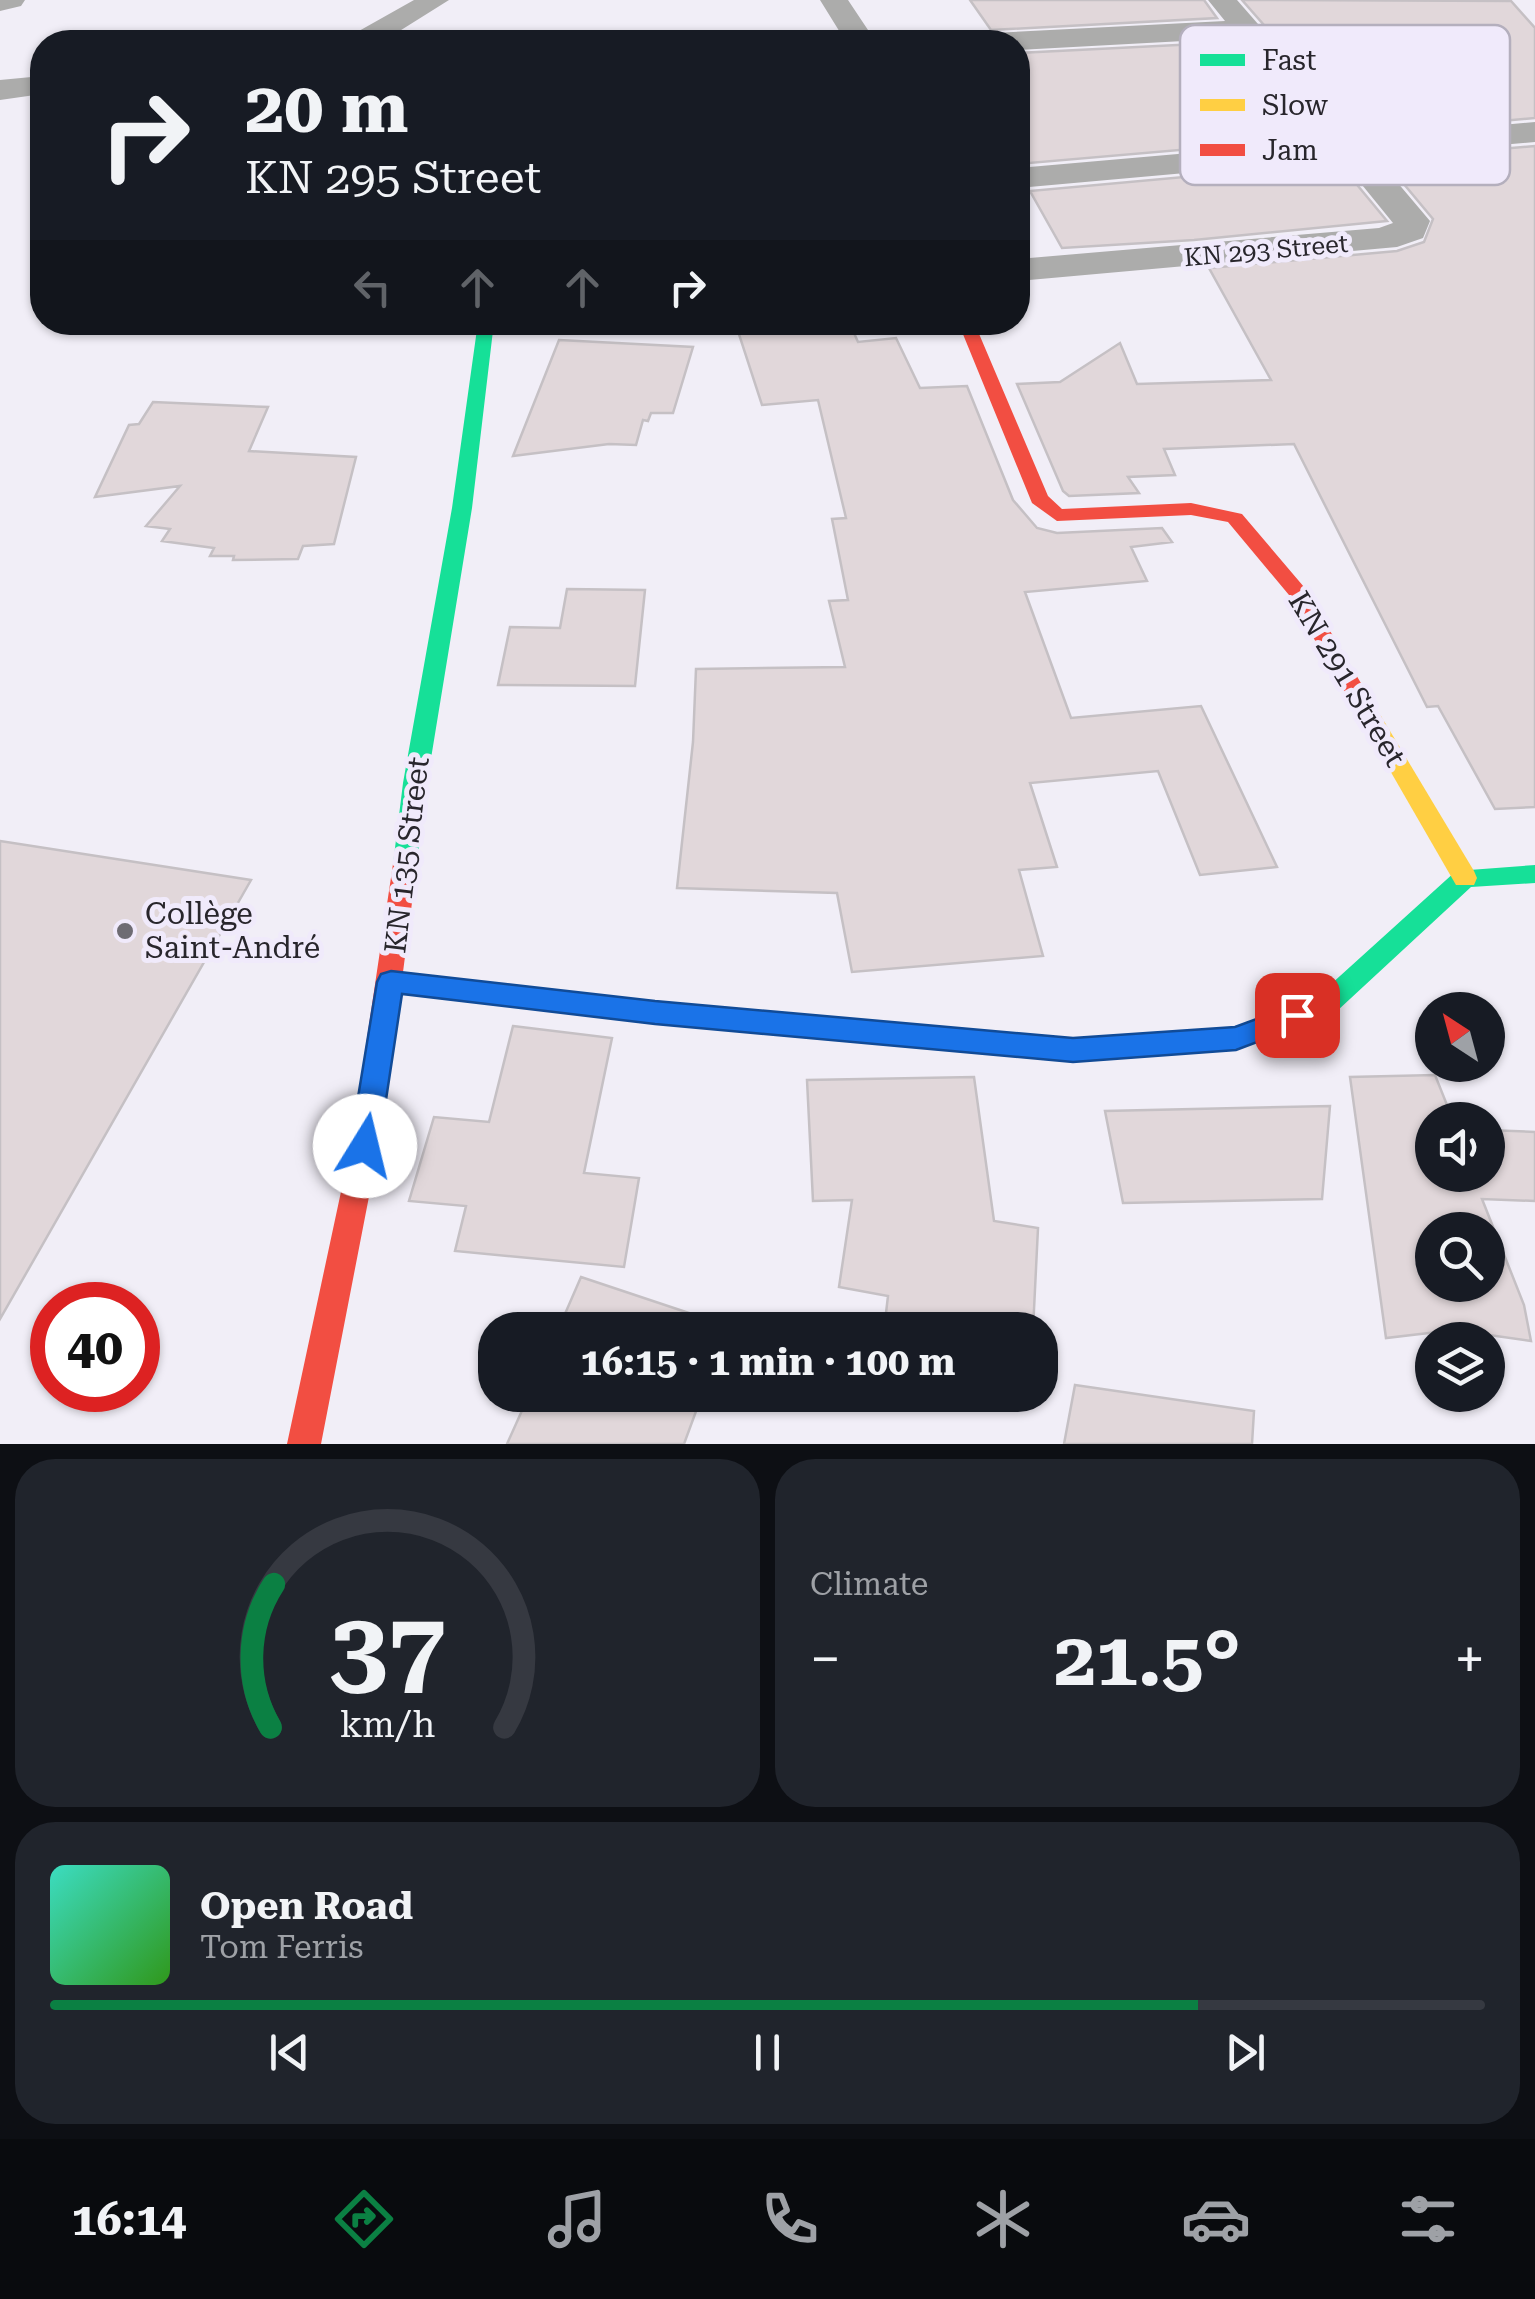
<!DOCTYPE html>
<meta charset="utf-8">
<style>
body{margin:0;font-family:"Roboto Serif",serif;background:#20242c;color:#f1f3f6;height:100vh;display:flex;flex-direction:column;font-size:38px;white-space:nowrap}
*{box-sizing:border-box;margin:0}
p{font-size:32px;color:#9ea1a6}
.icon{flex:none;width:55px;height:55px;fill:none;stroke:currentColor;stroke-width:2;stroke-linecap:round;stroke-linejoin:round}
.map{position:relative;height:1444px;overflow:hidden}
.panel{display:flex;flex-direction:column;gap:15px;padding:15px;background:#0d0f14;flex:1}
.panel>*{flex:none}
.banner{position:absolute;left:30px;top:30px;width:1000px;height:305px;border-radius:40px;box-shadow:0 2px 8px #0004;background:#171b24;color:#f1f3f6;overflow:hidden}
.needle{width:65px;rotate:324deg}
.buttons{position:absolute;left:1415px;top:992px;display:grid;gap:20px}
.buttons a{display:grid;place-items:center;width:90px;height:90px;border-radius:50%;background:#171b24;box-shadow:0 2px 8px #0004;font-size:50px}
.speed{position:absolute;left:30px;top:1282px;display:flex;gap:20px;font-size:50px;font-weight:700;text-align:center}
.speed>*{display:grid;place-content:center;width:130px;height:130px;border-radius:50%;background:#171b24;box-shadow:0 2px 8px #0004;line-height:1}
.speed .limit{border:15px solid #d22;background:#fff;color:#111}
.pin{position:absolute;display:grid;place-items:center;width:85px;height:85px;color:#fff;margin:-42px;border-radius:20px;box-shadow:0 5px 15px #0006}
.me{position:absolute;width:110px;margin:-55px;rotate:9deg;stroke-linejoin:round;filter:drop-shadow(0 0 8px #0008)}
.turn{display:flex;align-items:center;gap:35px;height:210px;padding:0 50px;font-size:45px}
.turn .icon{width:130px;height:130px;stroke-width:2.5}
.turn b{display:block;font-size:70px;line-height:85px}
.lanes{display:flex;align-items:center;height:95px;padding:0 50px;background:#0003;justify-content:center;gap:50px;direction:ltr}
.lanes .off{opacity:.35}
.big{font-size:75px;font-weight:700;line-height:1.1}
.panel .card{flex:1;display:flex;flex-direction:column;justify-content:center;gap:15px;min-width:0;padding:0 35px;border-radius:40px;background:#20242c}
.panel .dial{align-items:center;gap:0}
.dial svg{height:260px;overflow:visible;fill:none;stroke:#363941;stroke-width:7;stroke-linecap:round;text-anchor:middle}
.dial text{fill:#f1f3f6;stroke:none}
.song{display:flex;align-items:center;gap:30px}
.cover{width:120px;height:120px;border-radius:15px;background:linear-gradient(135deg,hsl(170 70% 55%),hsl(110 70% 35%))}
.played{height:10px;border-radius:5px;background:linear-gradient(90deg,#0b8043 80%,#363941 80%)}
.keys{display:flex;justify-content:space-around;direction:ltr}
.heat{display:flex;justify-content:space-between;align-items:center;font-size:55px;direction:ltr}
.panel .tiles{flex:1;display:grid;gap:15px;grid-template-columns:1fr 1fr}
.card:last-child{grid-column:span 2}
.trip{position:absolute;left:478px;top:1312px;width:580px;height:100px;border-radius:40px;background:#171b24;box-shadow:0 2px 8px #0004;font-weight:700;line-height:100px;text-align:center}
.tab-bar{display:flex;height:160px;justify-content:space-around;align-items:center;background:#090b0e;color:#9ea1a6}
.tab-bar .icon{width:70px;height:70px}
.tab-bar .on{color:#0b8043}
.tab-bar b{font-size:45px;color:#f1f3f6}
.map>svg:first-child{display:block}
.building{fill:#e1d7da;stroke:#c5c0c4;stroke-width:2.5;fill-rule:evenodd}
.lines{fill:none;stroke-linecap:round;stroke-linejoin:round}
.street{fill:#acacab;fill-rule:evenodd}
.fast{fill:#16e098;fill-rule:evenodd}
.slow{fill:#ffcf43;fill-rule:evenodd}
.jam{fill:#f24e42;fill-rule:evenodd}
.route{fill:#1a73e8;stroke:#114b97;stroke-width:2.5}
.poi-dot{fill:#6e6c73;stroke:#f0eafb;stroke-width:4}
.labels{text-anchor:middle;stroke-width:10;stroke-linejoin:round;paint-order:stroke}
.far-street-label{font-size:25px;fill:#28262c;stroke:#f0eafb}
.street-label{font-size:30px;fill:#28262c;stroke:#f0eafb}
.poi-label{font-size:30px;fill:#28262c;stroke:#f0eafb;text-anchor:start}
.key{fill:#f0eafb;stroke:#b4afbd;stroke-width:2.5}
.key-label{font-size:28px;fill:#28262c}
</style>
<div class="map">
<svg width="1535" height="1444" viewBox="0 0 1535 1444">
<rect width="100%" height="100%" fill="#f1eef7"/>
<path class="building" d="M970,0H1204L1217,18L991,30Z
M1242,0L1511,1L1535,28V118L1360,134Z
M1237,42L1318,138L1018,164V53Z
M1535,146V807L1495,809L1438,706L1427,707L1294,444L1164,449L1175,475L1128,477L1139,493L1069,496L1063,491L1017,384L1060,382L1120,343L1137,384L1271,380L1209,268L1397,251L1424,242L1433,219L1383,159Z
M1339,163L1387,221L1194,240L1062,248L1030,191Z
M735,322H849L858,342L896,338L920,388L967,386L1013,500L1037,528L1057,533L1162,528L1172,542L1131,547L1147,581L1025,592L1071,718L1201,706L1277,867L1200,875L1158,771L1030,783L1057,867L1019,870L1043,956L852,972L837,893L677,888L693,742L696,669L845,667L829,601L848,600L832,519L846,518L818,400L762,405Z
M559,340L693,347L673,413H651L648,421L643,420L636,445L609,444L513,456Z
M153,402L268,407L249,451L356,457L334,544L303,546L298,559L233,560L234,556H210L214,548L162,541L170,529L146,526L180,486L95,497L129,425L139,424Z
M567,589L645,590L635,686L498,685L510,627L560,628Z
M0,841L251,880L0,1319Z
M513,1026L612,1038L584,1173L639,1178L624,1267L455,1251L466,1206L409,1201L434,1117L489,1122Z
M1435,1075L1453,1120H1432V1175H1488V1130L1535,1132V1201L1482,1199L1524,1305L1531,1341L1454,1330L1386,1338L1350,1077ZM1432,1230H1488V1285H1432Z
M974,1077L994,1221L1038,1228L1033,1330H884L888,1296L839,1287L852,1200L813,1201L807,1080Z
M1330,1106L1322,1199L1123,1203L1105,1111Z
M581,1277L728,1326L726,1330H558Z
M1075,1385L1254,1411L1252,1444H1064Z
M529,1395H702L684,1444H507Z"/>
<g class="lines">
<path class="street" d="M0,0H25L21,6L0,11Z
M414,0H449L382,42H346L350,36Z
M820,0H848L876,42H846Z
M1208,0H1237L1358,138L1535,122V142L1375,156L1430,221L1423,238L1397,247L1018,281V259L1379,228L1393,223L1341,159L1018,188V168L1325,141L1239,38L1018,50V42H978L982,36L993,33L1225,21Z
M42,76V94L0,100V80Z"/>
<path class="fast" d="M478,322H494L472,508L427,783L417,864L414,871H396L393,864L403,783L452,508Z
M1535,865V883L1471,887L1337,1011L1236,1050L1073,1062L1032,1055L1028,1047L1032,1039L1042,1035L1073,1038L1235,1028L1319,995L1456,871Z"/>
<path class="slow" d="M1373,714L1381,716L1474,871L1477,878L1474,885H1456L1362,722Z"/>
<path class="jam" d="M958,322H974L1048,496L1062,509L1191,503L1242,514L1304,587L1384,722L1381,728H1365L1289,595L1228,522L1191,515L1057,521L1032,503Z
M405,855L414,857L417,864L403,972L655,1002L1042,1035L1052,1039L1056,1047L1052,1055L1042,1059L655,1024L400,993L379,1145L321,1444H287L351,1145L393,864L396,857Z"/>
</g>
<path class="route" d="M391,971L655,1001L1073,1038L1235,1027L1297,1004L1307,1007L1311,1015L1307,1023L1236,1050L1073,1062L655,1024L402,994L379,1146L375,1155L365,1159L354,1155L350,1146L377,982L381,974Z"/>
<circle class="poi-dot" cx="125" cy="931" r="10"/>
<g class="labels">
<g class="far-street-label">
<text transform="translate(1266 250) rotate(-5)" y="9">KN 293 Street</text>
</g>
<g class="street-label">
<text transform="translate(1347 679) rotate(59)" y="10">KN 291 Street</text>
<text transform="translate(407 855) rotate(-83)" y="10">KN 135 Street</text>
</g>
<g class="poi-label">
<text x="145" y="924">Collège<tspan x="145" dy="34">Saint-André</tspan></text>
</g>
</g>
<rect x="1180" y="25" width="330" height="160" rx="15" class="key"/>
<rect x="1200" y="54" width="45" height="12" fill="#16e098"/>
<rect x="1200" y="99" width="45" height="12" fill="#ffcf43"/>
<rect x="1200" y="144" width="45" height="12" fill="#f24e42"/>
<g class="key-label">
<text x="1262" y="70">Fast</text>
<text x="1262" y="115">Slow</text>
<text x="1262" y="160">Jam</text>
</g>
</svg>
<div class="buttons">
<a><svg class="needle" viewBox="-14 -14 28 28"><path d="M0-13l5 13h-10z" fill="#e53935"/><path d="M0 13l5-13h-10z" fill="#9ea1a6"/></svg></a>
<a><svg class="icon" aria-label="sound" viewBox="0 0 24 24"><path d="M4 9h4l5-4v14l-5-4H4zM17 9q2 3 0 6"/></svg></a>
<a><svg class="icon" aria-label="search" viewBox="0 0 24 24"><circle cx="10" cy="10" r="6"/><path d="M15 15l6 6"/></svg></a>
<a><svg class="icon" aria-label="layers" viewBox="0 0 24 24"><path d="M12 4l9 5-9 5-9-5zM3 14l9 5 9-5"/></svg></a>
</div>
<div class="speed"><div class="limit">40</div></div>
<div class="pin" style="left:1297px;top:1015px;background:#d93025"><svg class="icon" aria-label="arrive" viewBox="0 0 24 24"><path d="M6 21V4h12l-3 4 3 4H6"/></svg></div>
<svg class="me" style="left:365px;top:1146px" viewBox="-20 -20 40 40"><circle r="19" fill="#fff"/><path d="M0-13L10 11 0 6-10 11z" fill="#1a73e8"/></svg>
<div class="trip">16:15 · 1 min · 100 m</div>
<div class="banner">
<div class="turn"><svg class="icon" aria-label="right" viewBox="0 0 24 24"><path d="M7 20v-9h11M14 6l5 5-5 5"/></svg><div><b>20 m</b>KN 295 Street</div></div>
<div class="lanes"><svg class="icon off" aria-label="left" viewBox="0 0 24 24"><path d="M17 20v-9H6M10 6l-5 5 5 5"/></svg><svg class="icon off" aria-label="ahead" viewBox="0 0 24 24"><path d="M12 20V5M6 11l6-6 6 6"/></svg><svg class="icon off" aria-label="ahead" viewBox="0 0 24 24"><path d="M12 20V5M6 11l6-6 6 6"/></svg><svg class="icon" aria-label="right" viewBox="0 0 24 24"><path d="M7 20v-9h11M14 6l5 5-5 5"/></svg></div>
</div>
</div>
<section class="panel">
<div class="tiles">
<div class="card dial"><svg viewBox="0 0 100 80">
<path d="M14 69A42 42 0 1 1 86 69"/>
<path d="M14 69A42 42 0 0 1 15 25" stroke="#0b8043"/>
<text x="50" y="56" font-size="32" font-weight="700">37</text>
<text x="50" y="72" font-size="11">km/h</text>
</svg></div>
<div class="card"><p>Climate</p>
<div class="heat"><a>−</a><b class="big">21.5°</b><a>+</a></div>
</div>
<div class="card">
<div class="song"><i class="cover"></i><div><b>Open Road</b><p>Tom Ferris</p></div></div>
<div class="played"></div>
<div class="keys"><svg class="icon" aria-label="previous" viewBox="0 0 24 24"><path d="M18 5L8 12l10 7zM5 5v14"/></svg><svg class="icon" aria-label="pause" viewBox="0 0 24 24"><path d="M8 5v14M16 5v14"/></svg><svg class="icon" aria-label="next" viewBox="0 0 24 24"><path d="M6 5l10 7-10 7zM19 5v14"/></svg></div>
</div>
</div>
</section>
<nav class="tab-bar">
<b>16:14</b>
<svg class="icon on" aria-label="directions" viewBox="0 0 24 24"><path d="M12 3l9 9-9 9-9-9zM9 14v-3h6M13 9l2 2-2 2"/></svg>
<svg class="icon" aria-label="music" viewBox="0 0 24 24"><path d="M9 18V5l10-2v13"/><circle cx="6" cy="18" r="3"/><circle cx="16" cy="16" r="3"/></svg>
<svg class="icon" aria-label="phone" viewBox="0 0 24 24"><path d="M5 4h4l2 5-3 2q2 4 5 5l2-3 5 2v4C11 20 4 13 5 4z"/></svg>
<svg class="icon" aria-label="climate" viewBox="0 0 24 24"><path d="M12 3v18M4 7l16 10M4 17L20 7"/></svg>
<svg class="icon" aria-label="car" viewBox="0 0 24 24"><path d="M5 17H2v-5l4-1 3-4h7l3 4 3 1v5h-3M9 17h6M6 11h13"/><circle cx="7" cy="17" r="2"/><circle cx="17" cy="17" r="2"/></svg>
<svg class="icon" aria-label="filters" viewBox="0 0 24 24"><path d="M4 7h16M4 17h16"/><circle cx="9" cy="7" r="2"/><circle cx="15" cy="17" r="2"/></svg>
</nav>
